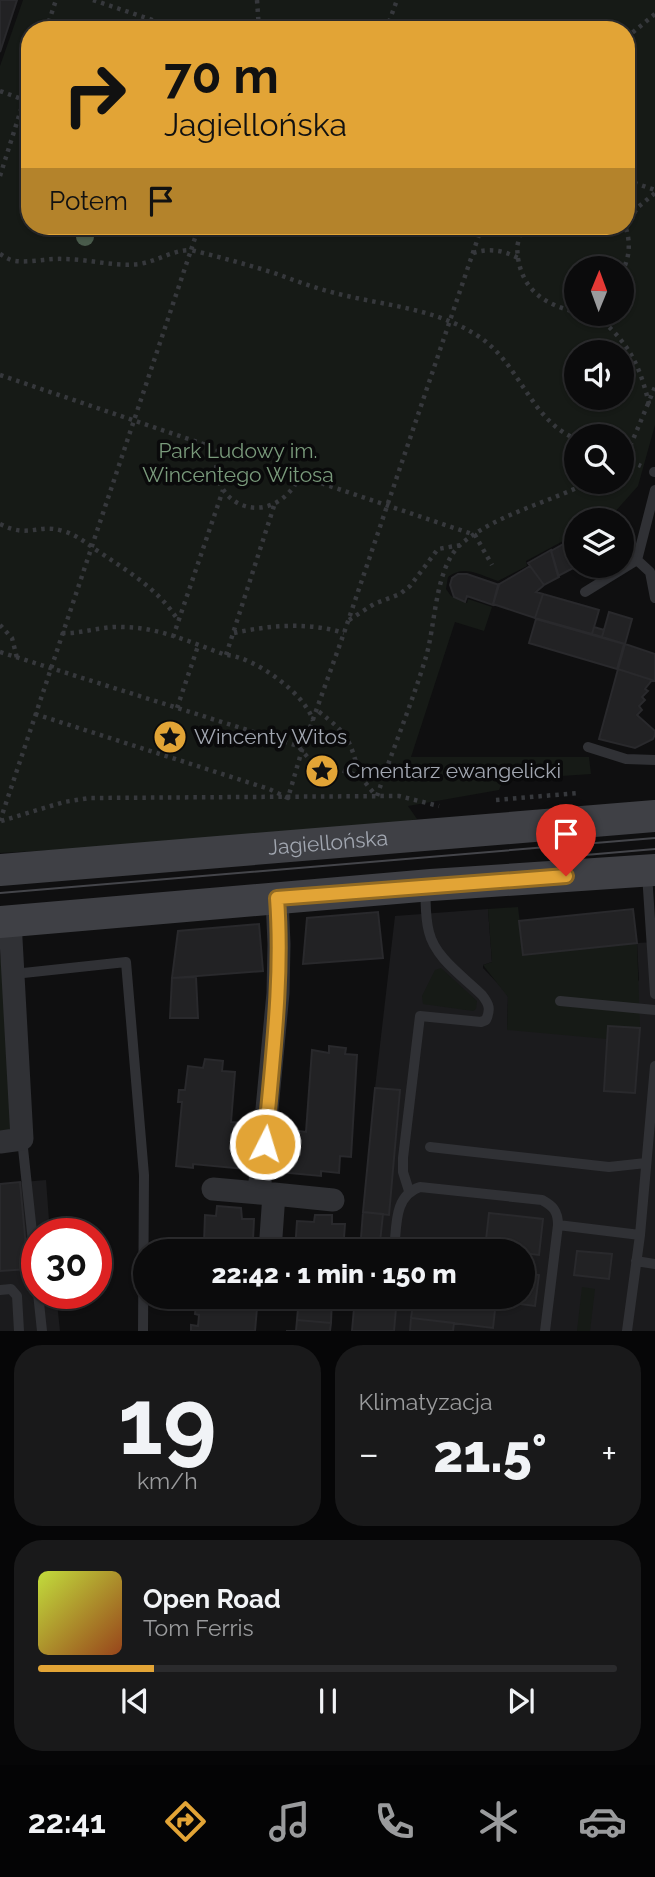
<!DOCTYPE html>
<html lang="pl">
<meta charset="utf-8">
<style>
body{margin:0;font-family:Raleway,sans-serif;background:#19191a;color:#f1f3f6;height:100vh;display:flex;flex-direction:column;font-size:26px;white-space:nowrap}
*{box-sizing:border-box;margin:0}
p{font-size:23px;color:#9a9b9d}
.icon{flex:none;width:38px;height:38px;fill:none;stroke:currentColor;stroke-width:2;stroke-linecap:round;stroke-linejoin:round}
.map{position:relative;height:1331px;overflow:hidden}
.drawer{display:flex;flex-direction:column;gap:14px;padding:14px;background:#060607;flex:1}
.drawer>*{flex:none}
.banner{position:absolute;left:21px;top:21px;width:614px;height:214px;border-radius:28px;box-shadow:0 2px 5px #0004,0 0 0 2px #2b2b2d;background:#e2a436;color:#111;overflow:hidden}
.needle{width:46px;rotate:1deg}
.fabs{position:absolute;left:564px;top:256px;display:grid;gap:14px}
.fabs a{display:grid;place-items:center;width:70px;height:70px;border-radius:50%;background:#0b0b0c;box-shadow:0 2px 5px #0004,0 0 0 2px #2b2b2d;font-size:35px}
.speed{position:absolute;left:21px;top:1218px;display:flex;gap:14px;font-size:35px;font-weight:700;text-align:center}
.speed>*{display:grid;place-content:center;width:91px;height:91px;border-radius:50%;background:#0b0b0c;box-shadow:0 2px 5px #0004,0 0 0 2px #2b2b2d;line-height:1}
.speed .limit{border:10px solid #d22;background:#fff;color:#111}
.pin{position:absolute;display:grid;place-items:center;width:60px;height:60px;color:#fff;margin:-72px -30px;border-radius:50% 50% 50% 0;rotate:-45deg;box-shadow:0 0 7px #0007}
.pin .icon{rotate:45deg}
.me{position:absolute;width:77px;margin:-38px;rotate:5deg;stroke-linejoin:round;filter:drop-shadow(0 0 5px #0008)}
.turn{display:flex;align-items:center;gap:24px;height:147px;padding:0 28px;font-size:32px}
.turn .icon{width:91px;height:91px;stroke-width:2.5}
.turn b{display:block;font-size:49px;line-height:60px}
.then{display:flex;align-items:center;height:66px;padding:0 28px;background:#0003;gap:14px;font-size:26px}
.big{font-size:52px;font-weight:800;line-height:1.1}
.drawer .widget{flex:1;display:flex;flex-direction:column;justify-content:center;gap:10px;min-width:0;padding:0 24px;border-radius:28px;background:#19191a}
.drawer .dial{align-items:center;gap:0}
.dial b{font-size:91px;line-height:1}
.song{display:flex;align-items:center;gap:21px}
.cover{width:84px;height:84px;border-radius:10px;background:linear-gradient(135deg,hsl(70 70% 55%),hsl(20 70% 35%))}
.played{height:7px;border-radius:4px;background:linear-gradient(90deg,#e2a436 20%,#2b2b2d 20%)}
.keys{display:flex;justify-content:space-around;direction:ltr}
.heat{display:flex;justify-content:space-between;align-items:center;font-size:38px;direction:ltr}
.drawer .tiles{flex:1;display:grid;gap:14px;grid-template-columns:1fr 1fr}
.widget:last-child{grid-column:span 2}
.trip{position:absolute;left:133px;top:1239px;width:402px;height:70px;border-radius:35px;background:#0b0b0c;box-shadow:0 2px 5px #0004,0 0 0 2px #2b2b2d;font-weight:800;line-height:70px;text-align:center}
.dock{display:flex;height:112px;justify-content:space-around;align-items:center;background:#040405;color:#9a9b9d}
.dock .icon{width:49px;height:49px}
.dock .on{color:#e2a436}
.dock b{font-size:32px;color:#f1f3f6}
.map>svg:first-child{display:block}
.built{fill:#1b1b1d}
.green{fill:#161a16;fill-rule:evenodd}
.building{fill:#222224;stroke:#29292c;stroke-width:2}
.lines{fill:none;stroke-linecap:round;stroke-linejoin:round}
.path{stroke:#36383c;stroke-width:4.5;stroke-dasharray:3.5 5;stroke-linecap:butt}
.service{stroke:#303135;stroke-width:10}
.minor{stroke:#303135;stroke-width:23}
.secondary{stroke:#3f4045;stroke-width:32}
.tram{stroke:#44454a;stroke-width:2}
.tree{fill:#495b4b}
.route-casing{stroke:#936b23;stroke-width:18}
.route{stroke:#e2a436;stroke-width:12}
.labels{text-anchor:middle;stroke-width:7;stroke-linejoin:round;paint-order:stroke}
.park-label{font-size:21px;fill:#799a7b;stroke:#0a0a0b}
.poi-label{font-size:21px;fill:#a1a6b0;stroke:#0a0a0b;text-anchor:start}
.street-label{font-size:21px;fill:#a1a6b0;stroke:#0a0a0b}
</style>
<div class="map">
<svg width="655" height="1331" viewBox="0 0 655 1331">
<rect width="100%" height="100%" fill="#0f0f10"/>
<path class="built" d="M488,909L492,962L483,965V968L505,991L508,997L507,1029L607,1038L608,1026L639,980L637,943L655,942V1331H352L355,1297H523V1251H360L375,1088L395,916Z
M46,1180L50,1234H37V1293H56L60,1331H0V1184Z"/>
<path class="green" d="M23,0H655V425L638,486L613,514L602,520H576V534L526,561L527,566L498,581C480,575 464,564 448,577L446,589L451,596L467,603L468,599L492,607L484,631L455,622L411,757H589L591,774L503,780L499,790L408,806L417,819L354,833L0,853V66ZM30,30H626V226H30ZM576,268H621V313H576ZM576,352H621V397H576ZM576,436H621V481H576Z
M518,907L524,955L637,943L640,1028L608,1026L607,1039L507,1030L508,997L483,965L492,962L488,909Z
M0,952L22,1139L0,1142Z
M441,968L477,1001L476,1009L473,1011L423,1004L422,996L435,970Z
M582,1287L595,1289L590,1331H577Z"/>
<path class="building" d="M0,0H17L0,52Z
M576,537V565H579L558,576L551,551Z
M551,550L559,577L544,585L528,563Z
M530,566L544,585L536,592L543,594L535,618L493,604L498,585Z
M458,574H467L499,585L493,605L467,596L465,602L454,597L450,585L452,578Z
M543,594L599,610L592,634L535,618Z
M609,612L632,619L625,644L602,637Z
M536,619L624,644L617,669L529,643Z
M594,627L604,630L602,637L592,634Z
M625,644L655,654V681L618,669Z
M618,669L652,680L645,689L648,691L642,697L645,700L639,706L642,710L637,715L655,731V734L653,739L635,748L599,739Z
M633,909L637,943L523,955L519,921Z
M378,912L383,958L303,964L307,918Z
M259,924L263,971L172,978L178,931Z
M196,977L198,1018H170L172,978Z
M608,1026L640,1028L635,1093L604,1091Z
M329,1046L346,1048L345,1054L357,1055L351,1157L340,1156L339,1173L321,1171V1176L193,1164V1168L176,1166L182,1102H178L179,1090H185L188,1066L203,1068L205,1059L223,1061L222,1071L235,1072L231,1122L246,1123L247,1116L291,1120L290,1130L306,1132L312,1050L329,1053Z
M375,1088L400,1090L389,1215L363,1212Z
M20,1182L28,1269L0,1271V1184Z
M217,1206L241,1208L242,1219H254L253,1240H246L245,1251H200V1243H204L205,1215L216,1216Z
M363,1212L383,1214L379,1251H360Z
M489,1213L543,1219L539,1255L523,1253V1251L485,1249Z
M315,1215H332V1224H345L343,1251H295L297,1221L314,1222Z
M577,1251L612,1254L609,1279L574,1275Z
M523,1273L539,1275L535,1306L496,1301L493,1328L411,1318L414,1297H523Z
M197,1297L247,1299L246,1307L257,1308L255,1331H191V1325L198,1326L199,1315L195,1314Z
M299,1297H332L331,1323L297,1320Z
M355,1297H397L394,1331H352Z
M411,1318L454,1323L453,1331H410Z
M297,1320L331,1323L330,1331H286H296Z"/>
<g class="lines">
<path class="path" d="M93,0L182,30
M257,0L259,30
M46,30L56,0
M386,30L397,0
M626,38L655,14
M0,91L24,100
M0,176L30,81
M626,180L655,190
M626,228L637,208L655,193
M473,253C489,248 503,250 518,258L517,247L522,226
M0,254C5,257 9,260 15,261C30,263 48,258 64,259C89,259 114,267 139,264C158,261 172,250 191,250L199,226
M518,258C523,291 546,305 576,312
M621,273C630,259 631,241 625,226
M582,313L602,320
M602,313V320C630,346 640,366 649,404
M0,375L218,449C204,508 273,532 300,476L475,535L492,565
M623,458L641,466
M621,460L632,442L655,387
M0,524C29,539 38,523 63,531C78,535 88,545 101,553C130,573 158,589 178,620
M349,620L374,604L400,594L410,586L438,549L461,545
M0,625L12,638L17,658
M62,633C82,634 101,626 122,627C159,627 192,643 226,655C253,656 306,694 313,721
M234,633C270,625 309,622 344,633
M173,637L223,490
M0,652L298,746L311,761L360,776C349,738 349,735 318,711
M226,655L274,506
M177,708L198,646
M35,714L269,789L288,798L302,750L344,633L482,226
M360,776L376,796
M377,796C392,751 411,706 425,660C436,627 434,568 461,544C498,513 549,503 591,481
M496,800L578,793
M0,821L191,250C219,257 246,264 274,273C294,280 314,288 335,293C384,306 433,307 478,336C520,363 530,420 576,439
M1,821L64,802L89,798L399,796L439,806"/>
<path class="service" d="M654,472H655
M655,490L637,560L650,572L655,598
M585,592L637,560
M588,747L626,759L655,760
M647,874L655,994
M14,974L126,962L144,1175L143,1331
M560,1001L655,1010
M22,1139L37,1279
M430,1147L609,1167L646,1163
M409,1191L403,1172V1158L420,1016L481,1022L486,1020C491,1009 489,1004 482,995C464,977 435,958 429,932C425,918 426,902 425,887
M394,1251C397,1227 393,1196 420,1187L542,1200C553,1206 558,1211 558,1225
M636,1261L655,1264
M0,1290L11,1289L17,1296L19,1331
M38,1293L42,1331
M545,1331L558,1225L640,1235
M627,1331L640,1235L655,1066"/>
<path class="minor" d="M0,1142L22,1139L10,921
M213,1189L259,1193
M274,1194L333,1200
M270,1251L274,1194L259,1193L278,993L279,944L277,898"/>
<g class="secondary">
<path id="s1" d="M0,870L655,816"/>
<path d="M0,922L431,885L655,870"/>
</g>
<path class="tram" d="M562,857L655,849
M0,893L655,838"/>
</g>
<circle class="tree" cx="85" cy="237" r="9"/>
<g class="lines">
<defs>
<path id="route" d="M265,1144C272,1062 283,980 277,898L566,876"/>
</defs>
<use href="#route" class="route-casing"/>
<use href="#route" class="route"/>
</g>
<defs>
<symbol id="sight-disc" viewBox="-11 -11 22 22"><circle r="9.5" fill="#e2a436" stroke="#0a0a0b"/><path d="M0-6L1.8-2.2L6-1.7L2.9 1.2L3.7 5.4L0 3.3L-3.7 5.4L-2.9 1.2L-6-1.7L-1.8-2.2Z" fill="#111"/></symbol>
</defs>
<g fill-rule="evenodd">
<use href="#sight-disc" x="151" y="718" width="38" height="38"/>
<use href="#sight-disc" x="303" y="752" width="38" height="38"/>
</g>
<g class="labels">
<g class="park-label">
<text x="238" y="458">Park Ludowy im.<tspan x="238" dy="24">Wincentego Witosa</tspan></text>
</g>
<g class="poi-label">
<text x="194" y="744">Wincenty Witos</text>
<text x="346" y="778">Cmentarz ewangelicki</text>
</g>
<g class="street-label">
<text dy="7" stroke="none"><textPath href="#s1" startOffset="329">Jagiellońska</textPath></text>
</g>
</g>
</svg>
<div class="fabs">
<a><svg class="needle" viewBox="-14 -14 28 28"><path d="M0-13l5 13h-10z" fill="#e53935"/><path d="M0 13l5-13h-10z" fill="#9a9b9d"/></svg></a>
<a><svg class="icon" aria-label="sound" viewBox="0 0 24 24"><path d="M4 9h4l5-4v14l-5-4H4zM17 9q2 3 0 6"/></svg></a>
<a><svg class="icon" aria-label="search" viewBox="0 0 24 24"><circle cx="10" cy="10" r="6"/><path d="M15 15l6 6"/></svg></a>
<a><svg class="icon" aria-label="layers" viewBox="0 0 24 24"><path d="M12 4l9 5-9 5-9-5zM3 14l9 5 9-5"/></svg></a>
</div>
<div class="speed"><div class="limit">30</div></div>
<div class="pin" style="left:566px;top:876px;background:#d93025"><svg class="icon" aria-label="arrive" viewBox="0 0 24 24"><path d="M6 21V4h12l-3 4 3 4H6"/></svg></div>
<svg class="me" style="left:265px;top:1144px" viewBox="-20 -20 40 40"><circle r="17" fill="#e2a436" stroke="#fff" stroke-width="3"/><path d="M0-11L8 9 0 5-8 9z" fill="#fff"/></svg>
<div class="trip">22:42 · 1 min · 150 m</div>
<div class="banner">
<div class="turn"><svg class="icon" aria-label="right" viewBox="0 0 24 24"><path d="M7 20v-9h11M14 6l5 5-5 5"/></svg><div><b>70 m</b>Jagiellońska</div></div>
<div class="then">Potem<svg class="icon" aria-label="arrive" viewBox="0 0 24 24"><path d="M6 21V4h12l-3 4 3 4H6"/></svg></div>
</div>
</div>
<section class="drawer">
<div class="tiles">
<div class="widget dial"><b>19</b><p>km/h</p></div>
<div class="widget"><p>Klimatyzacja</p>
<div class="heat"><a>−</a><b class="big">21.5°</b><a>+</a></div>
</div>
<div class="widget">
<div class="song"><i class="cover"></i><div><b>Open Road</b><p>Tom Ferris</p></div></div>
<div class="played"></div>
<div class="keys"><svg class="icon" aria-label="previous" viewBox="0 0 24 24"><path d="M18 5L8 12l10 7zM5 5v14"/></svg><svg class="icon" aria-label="pause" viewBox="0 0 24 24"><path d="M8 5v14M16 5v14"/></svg><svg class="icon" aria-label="next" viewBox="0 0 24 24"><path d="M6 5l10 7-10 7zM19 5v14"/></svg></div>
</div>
</div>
</section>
<nav class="dock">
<b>22:41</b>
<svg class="icon on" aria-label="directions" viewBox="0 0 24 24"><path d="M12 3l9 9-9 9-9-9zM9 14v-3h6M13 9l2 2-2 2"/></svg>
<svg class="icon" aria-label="music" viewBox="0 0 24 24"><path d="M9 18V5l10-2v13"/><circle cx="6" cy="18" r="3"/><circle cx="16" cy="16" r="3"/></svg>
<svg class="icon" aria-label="phone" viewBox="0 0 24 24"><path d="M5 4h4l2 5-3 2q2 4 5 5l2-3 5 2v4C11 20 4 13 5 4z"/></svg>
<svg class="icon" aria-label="climate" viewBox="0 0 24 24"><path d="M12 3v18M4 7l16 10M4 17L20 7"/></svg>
<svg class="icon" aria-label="car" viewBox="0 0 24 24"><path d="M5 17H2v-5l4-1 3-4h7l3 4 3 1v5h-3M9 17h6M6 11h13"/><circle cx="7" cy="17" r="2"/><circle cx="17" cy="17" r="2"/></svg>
</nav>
